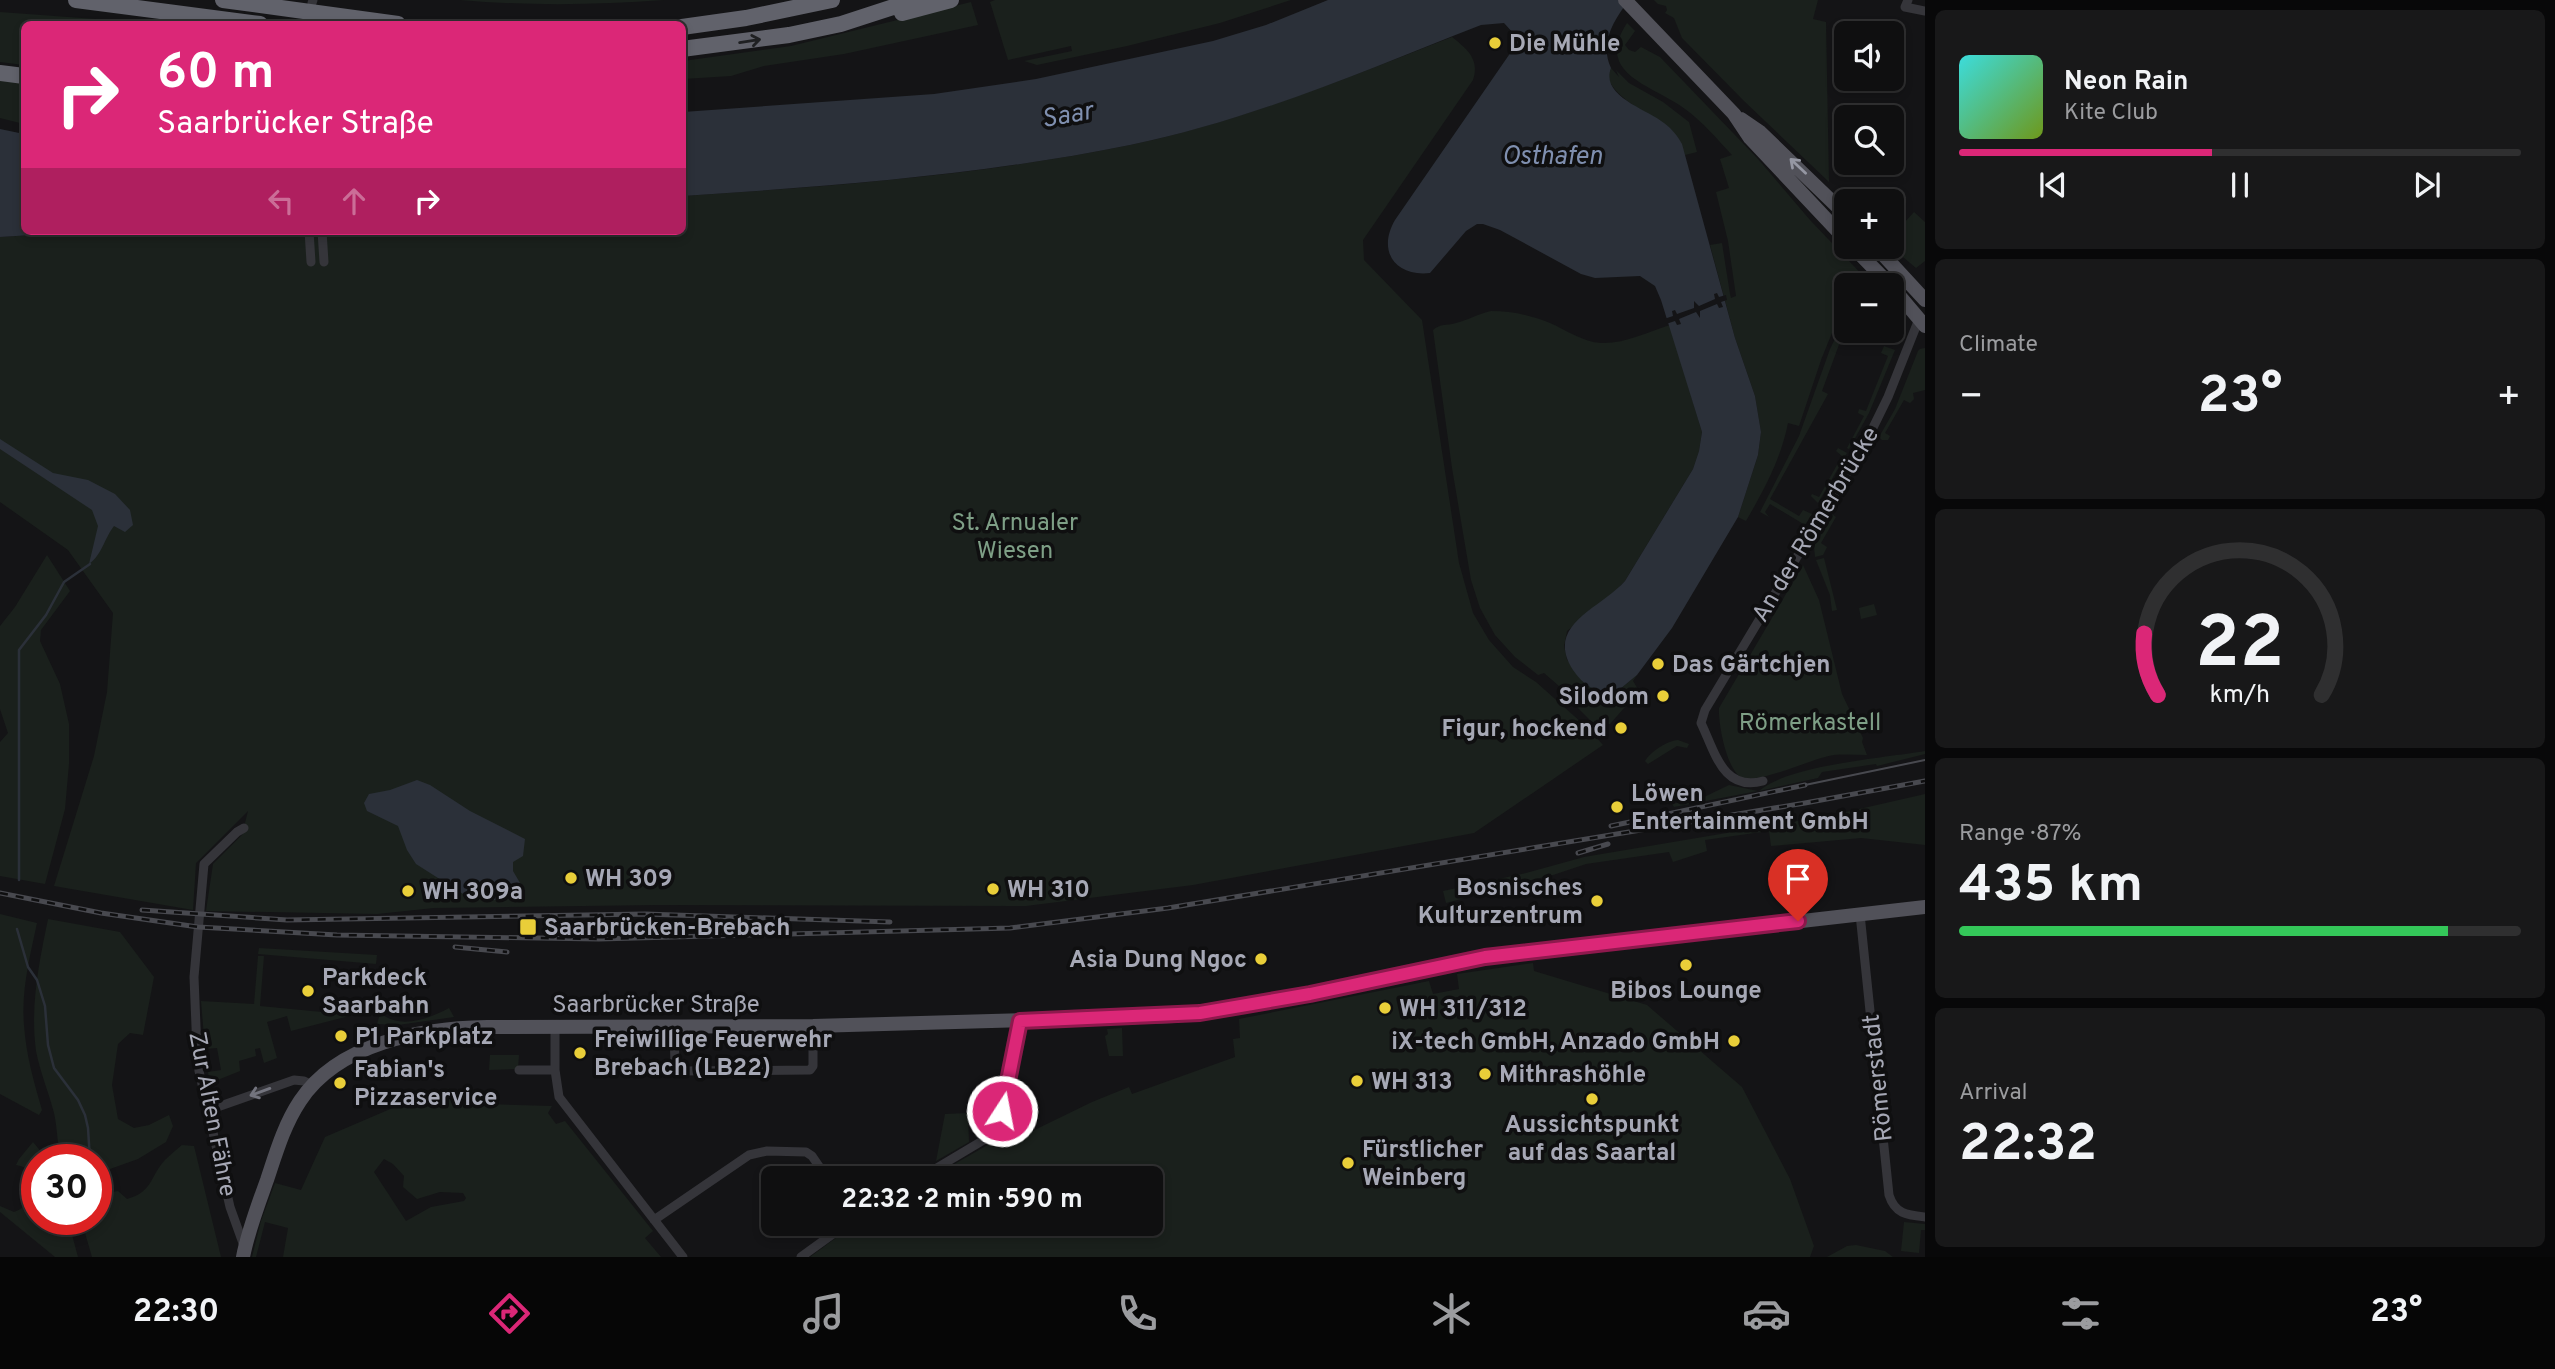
<!DOCTYPE html>
<meta charset="utf-8">
<style>
body{margin:0;font-family:Overpass,sans-serif;background:#181819;color:#f1f3f6;height:100vh;display:flex;flex-direction:column;font-size:26px;white-space:nowrap}
*{box-sizing:border-box;margin:0}
p{font-size:23px;color:#9b9c9f}
.icon{flex:none;width:38px;height:38px;fill:none;stroke:currentColor;stroke-width:2;stroke-linecap:round;stroke-linejoin:round}
.map{position:relative;flex:1;overflow:hidden}
.sheet{display:flex;flex-direction:column;gap:10px;padding:10px;background:#080809;width:630px}
.sheet>*{flex:none}
.banner{position:absolute;left:21px;top:21px;width:665px;height:214px;border-radius:10px;box-shadow:0 4px 10px #0003,0 0 0 2px #2f2f30;background:#db2777;color:#fff;overflow:hidden}
.tools{position:absolute;left:1834px;top:21px;display:grid;gap:14px}
.tools a{display:grid;place-items:center;width:70px;height:70px;border-radius:10px;background:#0f0f10;box-shadow:0 4px 10px #0003,0 0 0 2px #2f2f30;font-size:35px}
.speed{position:absolute;left:21px;top:1144px;display:flex;gap:14px;font-size:35px;font-weight:700;text-align:center}
.speed>*{display:grid;place-content:center;width:91px;height:91px;border-radius:50%;background:#0f0f10;box-shadow:0 4px 10px #0003,0 0 0 2px #2f2f30;line-height:1}
.speed .limit{border:10px solid #d22;background:#fff;color:#111}
.pin{position:absolute;display:grid;place-items:center;width:60px;height:60px;color:#fff;margin:-72px -30px;border-radius:50% 50% 50% 0;rotate:-45deg;box-shadow:0 0 7px #0007}
.pin .icon{rotate:45deg}
.me{position:absolute;width:77px;margin:-38px;rotate:11deg;stroke-linejoin:round;filter:drop-shadow(0 0 5px #0008)}
.turn{display:flex;align-items:center;gap:24px;height:147px;padding:0 21px;font-size:32px}
.turn .icon{width:91px;height:91px;stroke-width:2.5}
.turn b{display:block;font-size:49px;line-height:60px}
.lanes{display:flex;align-items:center;height:66px;padding:0 21px;background:#0003;justify-content:center;gap:35px;direction:ltr}
.lanes .off{opacity:.35}
.big{font-size:52px;font-weight:700;line-height:1.1}
.sheet .tile{flex:1;display:flex;flex-direction:column;justify-content:center;gap:10px;min-width:0;padding:0 24px;border-radius:10px;background:#181819}
.sheet .dial{align-items:center;gap:0}
.dial svg{height:182px;overflow:visible;fill:none;stroke:#2f2f30;stroke-width:7;stroke-linecap:round;text-anchor:middle}
.dial text{fill:#f1f3f6;stroke:none}
.song{display:flex;align-items:center;gap:21px}
.cover{width:84px;height:84px;border-radius:10px;background:linear-gradient(135deg,hsl(180 70% 55%),hsl(80 70% 35%))}
.played{height:7px;border-radius:4px;background:linear-gradient(90deg,#db2777 45%,#2f2f30 45%)}
.keys{display:flex;justify-content:space-around;direction:ltr}
.heat{display:flex;justify-content:space-between;align-items:center;font-size:38px;direction:ltr}
.charge{height:10px;border-radius:5px;background:linear-gradient(90deg,#34c759 87%,#2f2f30 0)}
.trip{position:absolute;left:761px;top:1166px;width:402px;height:70px;border-radius:10px;background:#0f0f10;box-shadow:0 4px 10px #0003,0 0 0 2px #2f2f30;font-weight:700;line-height:70px;text-align:center}
.dock{display:flex;height:112px;justify-content:space-around;align-items:center;background:#060606;color:#9b9c9f}
.dock .icon{width:49px;height:49px}
.dock .on{color:#db2777}
.dock b{font-size:32px;color:#f1f3f6}
main{display:flex;flex:1;min-height:0}
.map>svg:first-child{display:block}
.green{fill:#1a201c;fill-rule:evenodd}
.water{fill:#2b3039}
.pier{fill:#141416}
.lines{fill:none;stroke-linecap:round;stroke-linejoin:round}
.stream{stroke:#2b3039;stroke-width:2.5}
.street{stroke:#35353a;stroke-width:9}
.primary{stroke:#515159;stroke-width:14}
.highway{stroke:#61626b;stroke-width:16}
.tram{stroke:#48494f;stroke-width:2}
.rail-casing{stroke:#48494f;stroke-width:5}
.rail{stroke:#0f0f10;stroke-width:2.5;stroke-dasharray:8;stroke-linecap:butt}
.oneway{stroke:#1f2022}
.oneway2{stroke:#9597a3}
.oneway3{stroke:#73747e}
.route-casing{stroke:#8e194d;stroke-width:18}
.route{stroke:#db2777;stroke-width:12}
.poi-dot{fill:#e9ce39;stroke:#0f0f10;stroke-width:2.5}
.labels{text-anchor:middle;stroke-width:7;stroke-linejoin:round;paint-order:stroke}
.poi-label{font-size:24px;font-weight:bold;fill:#a6a8b5;stroke:#0f0f10;text-anchor:start}
.park-label{font-size:24px;fill:#7e9f86;stroke:#0f0f10}
.street-label{font-size:24px;fill:#a6a8b5;stroke:#0f0f10}
.water-label{font-size:26px;font-style:italic;fill:#7f8faf;stroke:#0f0f10}
</style>
<main>
<div class="map">
<svg width="1925" height="1257" viewBox="0 0 1925 1257">
<rect width="100%" height="100%" fill="#141416"/>
<path class="green" d="M460,0H664C596,5 529,6 460,0Z
M995,0H1291L1220,23L1127,46L1037,65L1024,61L1072,51L1071,46L1008,60L990,2Z
M1654,0H1818L1813,19L1826,22L1829,182L1744,101L1682,38L1674,18L1665,13L1667,10L1666,6L1658,4Z
M971,2L978,25L844,54L764,66L731,76L683,79V61L791,46Z
M0,12L109,20L140,24H24V65L0,62Z
M1627,23L1635,31L1625,45L1629,50L1635,52L1641,47L1660,57L1758,159L1810,220L1869,282L1866,285H1846V309L1834,328L1821,360L1799,426L1788,423C1781,459 1764,490 1746,521L1738,517L1758,455L1761,432L1755,396L1735,338L1710,245L1722,243L1730,294L1731,298L1736,296L1728,241L1716,192L1729,188L1720,159L1732,155C1717,139 1703,122 1685,109C1654,85 1593,75 1627,23Z
M1452,37C1467,49 1480,59 1473,80L1363,240L1364,260L1422,320L1459,563L1473,613L1489,640L1513,667L1536,682L1591,731L1588,734L1590,737H1596L1603,745L1474,833L1193,885L1026,906L658,905L434,908L377,914L206,911L213,864L242,835L248,811L196,863L193,910L54,886L94,756L107,692L113,613L68,550L0,502V237L97,231H682L683,196C833,186 983,175 1130,145C1242,121 1347,78 1452,37Z
M1611,68L1619,77L1616,70L1629,83L1663,102L1689,122L1697,152L1685,155C1675,120 1613,104 1608,76Z
M0,80L24,83V124L0,118Z
M1914,212L1925,222V261L1916,268L1891,247L1892,236Z
M1892,309L1902,324L1898,342L1894,343L1889,340L1888,331H1892Z
M1491,311C1511,311 1531,315 1550,323C1566,330 1583,342 1601,343C1625,344 1647,332 1670,325L1702,432L1699,451L1693,469L1625,581L1614,593L1567,631L1564,646L1567,660L1614,694L1637,675L1633,681L1639,691L1610,724L1595,725L1573,703L1567,693L1544,673L1538,675L1515,657L1495,635L1480,608L1471,580L1452,468L1433,330C1441,323 1446,326 1456,323C1468,320 1478,314 1491,311Z
M1846,316V331H1852L1851,333L1844,331L1822,391L1828,394L1770,499L1799,516L1803,510L1812,514L1805,525L1770,504L1765,512L1769,517L1760,512L1799,436L1830,349Z
M1884,346L1895,350L1869,413L1849,449L1847,448L1864,416L1858,413L1859,409L1866,411L1888,356L1881,353Z
M1925,348V390L1913,393L1914,399L1910,403L1904,400L1885,433L1890,436L1888,440H1882L1879,437L1895,409L1918,351L1920,349Z
M1838,448L1847,453L1818,503L1811,496L1812,494L1819,497L1842,456L1836,451Z
M1832,514L1836,517L1821,543L1827,547L1823,555L1815,557L1814,546Z
M47,555L70,591L41,630L40,641L60,684L69,724V764L65,809L45,884L0,876V742L8,733L0,709V626L15,607Z
M1824,558L1837,610L1832,611L1830,595L1816,560Z
M1803,565L1819,600L1842,694L1863,738L1862,742L1867,755C1856,755 1845,754 1834,755C1812,758 1763,783 1743,778C1727,773 1718,723 1719,708Z
M1874,604L1877,615L1861,619L1859,608Z
M1678,740L1689,744L1687,748L1677,746L1648,764L1645,761C1651,751 1667,741 1678,740Z
M1925,751V754L1877,766L1876,764L1822,772L1818,778L1759,791C1788,765 1884,758 1925,751Z
M1729,785L1758,791L1674,807L1672,804L1702,798Z
M1925,794V845L1861,838L1771,846L1769,831L1705,840L1707,851L1673,862L1669,852L1586,864L1553,875L1497,888L1498,896L1493,897L1491,891L1446,903L1443,891L1526,873L1584,857L1833,815Z
M0,914L37,923C30,956 21,991 24,1025C26,1055 34,1082 42,1110L39,1115L0,1094Z
M48,919L120,932L154,977L143,1035L130,1033L118,1044L112,1085L118,1119L134,1128L149,1125L169,1115L173,1126L166,1142L138,1159L96,1174V1160H63C56,1144 58,1130 54,1113C49,1093 40,1072 36,1051C30,1006 39,963 48,919Z
M259,948L377,955L376,964L258,954Z
M258,956H264L260,1006L353,1015L291,1031L287,1016L267,1022L277,1058L264,1063L260,1048L255,1049L256,1056L239,1061L240,1071L210,1083L208,1072L221,1070L217,1048L205,1049L201,1001L254,1004Z
M1533,963L1534,971L1647,1005L1742,1087L1790,1179L1814,1246L1810,1257H810L856,1223H1152V1178H930L993,1142L1006,1144L1092,1102L1129,1087L1132,1094L1235,1057L1233,1039L1240,1038L1239,1019L1429,981L1433,994L1459,989L1457,974Z
M449,1008L454,1017L398,1025L377,1024L379,1017L383,1015C402,1029 431,1018 449,1008Z
M1122,1028L1123,1056H1109L1105,1036L1108,1034L1107,1029Z
M490,1055H519L518,1069L489,1070Z
M449,1088L451,1103L552,1106L548,1113L556,1124L565,1121L653,1231L645,1238L661,1257H283L288,1228L265,1222L256,1257H252L261,1221L275,1183L301,1190L325,1137L402,1104ZM384,1159L393,1164L404,1176L403,1187L417,1199L440,1192L463,1193L466,1198L464,1201L431,1207L406,1221L374,1172Z
M968,1113L969,1142L936,1161L945,1114Z
M33,1142L48,1160H37V1183C34,1170 29,1168 16,1165L19,1159Z
M182,1145L194,1146L221,1257H92L85,1233L88,1220H96V1201L101,1194L118,1191L127,1199C153,1192 150,1176 165,1160C170,1155 176,1150 182,1145Z
M37,1186V1220H68L78,1257H55L0,1212V1206L14,1212C27,1207 33,1199 37,1186Z
M1904,1222L1925,1224V1230H1921L1919,1253L1901,1251Z
M1856,1245L1885,1251L1893,1257H1827L1847,1246Z"/>
<path class="water" d="M1328,0H1629C1614,20 1599,43 1611,68C1600,96 1647,109 1664,123C1672,129 1677,135 1682,144L1735,338L1755,396L1761,432L1758,455L1738,517L1672,628L1637,675L1614,694C1596,693 1583,685 1573,670C1544,625 1600,609 1625,581L1693,469L1699,451L1702,432L1661,300L1655,286L1640,276L1595,278L1581,274L1500,230L1483,224H1477L1466,231L1430,273C1395,277 1377,251 1395,220L1511,52L1514,34L1504,23L1481,25C1366,70 1252,120 1130,145C982,175 833,186 683,196V112L934,94L1036,79L1213,41L1266,25Z
M0,129L24,134V231H97L0,237Z
M0,439L53,473L88,480L115,494L130,510L133,525L125,532L114,526C104,539 102,555 89,564L98,526L92,510L0,449Z
M417,780L430,785L470,811L525,839L523,856L513,862V871L523,888L521,898L505,893L496,900L471,899L416,864L407,850L398,826L367,811L364,803L369,794L390,790Z"/>
<path class="pier" d="M1717,293L1719,297L1726,295L1727,300L1721,302L1723,307L1719,308L1717,304L1700,311V318L1696,312L1679,319L1681,324L1677,325L1675,321L1666,324L1664,319L1673,316L1672,311L1675,310L1677,314L1694,308V301L1699,306L1715,299L1714,294Z"/>
<g class="lines">
<path class="stream" d="M19,880V650L46,615L64,582L90,564
M17,929L28,967L37,980L45,1006L48,1045L54,1068L78,1100L85,1115L88,1128L90,1160"/>
<path class="street" d="M1908,0L1905,7L1925,11
M312,3L313,0
M309,231L311,262
M322,231L324,262
M1763,781C1723,792 1715,752 1701,723L1705,710L1866,442L1888,397L1919,319
M1860,914L1889,1195C1895,1214 1907,1215 1925,1217
M674,1026L675,1066L683,1071L810,1070L813,1066V1026
M555,1028V1070L559,1097L683,1257
M519,1070H555
M209,1110L294,1080L304,1081L312,1085
M920,1178L992,1135L1002,1111L1020,1021
M654,1220L749,1155L767,1151L806,1152L812,1156L827,1178
M244,1246L230,1207L199,1071L197,1051L194,977L204,864L237,832L244,828
M801,1257L848,1223"/>
<path class="primary" d="M1625,0L1734,114L1750,138L1846,240
M1741,119L1760,132L1846,215
M1853,247L1890,285
M1876,247L1925,300
M1892,287L1925,326
M243,1257C248,1231 258,1205 267,1180C276,1153 284,1125 300,1101C338,1043 422,1028 487,1027L813,1026L1174,1016L1310,994L1485,957L1925,907"/>
<path class="highway" d="M76,0L260,24
M223,0L398,24
M902,13L951,0
M682,27L746,18L832,0
M682,49L789,35L841,24L915,0
M0,73L24,76"/>
<path class="tram" d="M1805,785L1925,760"/>
<defs>
<path id="rail" d="M1611,826L1805,785
M1578,853L1608,844
M0,893L101,913L198,927L337,935L599,939L1010,928L1168,908L1805,803L1925,781
M142,910L287,920L645,914L890,922
M455,947L507,952"/>
</defs>
<use href="#rail" class="rail-casing"/>
<use href="#rail" class="rail"/>
</g>
<defs><path id="oneway-shaft" d="M-6 0H5M1.5-3L5.5 0L1.5 3" fill="none" stroke-width="1.6" stroke-linecap="round" stroke-linejoin="round" transform="scale(1.75)"/></defs>
<use class="oneway" href="#oneway-shaft" transform="translate(750 41) rotate(-9)"/>
<use class="oneway2" href="#oneway-shaft" transform="translate(1798 166) rotate(-137)"/>
<use class="oneway3" href="#oneway-shaft" transform="translate(260 1092) rotate(160)"/>
<g class="lines">
<defs>
<path id="route" d="M1002,1111L1020,1021L1200,1013L1310,994L1485,957L1798,921"/>
</defs>
<use href="#route" class="route-casing"/>
<use href="#route" class="route"/>
</g>
<g class="poi-dot">
<circle cx="1495" cy="43" r="7"/>
<circle cx="1658" cy="664" r="7"/>
<circle cx="1663" cy="696" r="7"/>
<circle cx="1621" cy="728" r="7"/>
<circle cx="1617" cy="807" r="7"/>
<circle cx="571" cy="878" r="7"/>
<circle cx="993" cy="889" r="7"/>
<circle cx="408" cy="891" r="7"/>
<circle cx="1597" cy="901" r="7"/>
<rect x="519" y="918" width="18" height="18" rx="3.5"/>
<circle cx="1261" cy="959" r="7"/>
<circle cx="1686" cy="965" r="7"/>
<circle cx="308" cy="991" r="7"/>
<circle cx="1385" cy="1008" r="7"/>
<circle cx="341" cy="1036" r="7"/>
<circle cx="1734" cy="1041" r="7"/>
<circle cx="580" cy="1053" r="7"/>
<circle cx="1485" cy="1074" r="7"/>
<circle cx="1357" cy="1081" r="7"/>
<circle cx="340" cy="1083" r="7"/>
<circle cx="1592" cy="1099" r="7"/>
<circle cx="1348" cy="1163" r="7"/>
</g>
<g class="labels">
<g class="poi-label">
<text x="1509" y="51">Die Mühle</text>
<text x="1672" y="672">Das Gärtchjen</text>
<text x="1649" y="704" text-anchor="end">Silodom</text>
<text x="1607" y="736" text-anchor="end">Figur, hockend</text>
<text x="1631" y="801">Löwen<tspan x="1631" dy="28">Entertainment GmbH</tspan></text>
<text x="585" y="886">WH 309</text>
<text x="1583" y="895" text-anchor="end">Bosnisches<tspan x="1583" dy="28">Kulturzentrum</tspan></text>
<text x="1007" y="897">WH 310</text>
<text x="422" y="899">WH 309a</text>
<text x="544" y="935">Saarbrücken-Brebach</text>
<text x="1247" y="967" text-anchor="end">Asia Dung Ngoc</text>
<text x="322" y="985">Parkdeck<tspan x="322" dy="28">Saarbahn</tspan></text>
<text x="1686" y="998" text-anchor="middle">Bibos Lounge</text>
<text x="1399" y="1016">WH 311/312</text>
<text x="355" y="1044">P1 Parkplatz</text>
<text x="594" y="1047">Freiwillige Feuerwehr<tspan x="594" dy="28">Brebach (LB22)</tspan></text>
<text x="1720" y="1049" text-anchor="end">iX-tech GmbH, Anzado GmbH</text>
<text x="354" y="1077">Fabian's<tspan x="354" dy="28">Pizzaservice</tspan></text>
<text x="1499" y="1082">Mithrashöhle</text>
<text x="1371" y="1089">WH 313</text>
<text x="1592" y="1132" text-anchor="middle">Aussichtspunkt<tspan x="1592" dy="28">auf das Saartal</tspan></text>
<text x="1362" y="1157">Fürstlicher<tspan x="1362" dy="28">Weinberg</tspan></text>
</g>
<g class="park-label">
<text x="1015" y="530">St. Arnualer<tspan x="1015" dy="28">Wiesen</tspan></text>
<text x="1810" y="730">Römerkastell</text>
</g>
<g class="street-label">
<text transform="translate(1815 524) rotate(-59)" y="8">An der Römerbrücke</text>
<text x="656" y="1012">Saarbrücker Straße</text>
<text transform="translate(1877 1078) rotate(-96)" y="8">Römerstadt</text>
<text transform="translate(213 1114) rotate(79)" y="8">Zur Alten Fähre</text>
</g>
<g class="water-label">
<text transform="translate(1067 114) rotate(-10)" y="9">Saar</text>
<text x="1552" y="164">Osthafen</text>
</g>
</g>
</svg>
<div class="tools">
<a><svg class="icon" aria-label="sound" viewBox="0 0 24 24"><path d="M4 9h4l5-4v14l-5-4H4zM17 9q2 3 0 6"/></svg></a>
<a><svg class="icon" aria-label="search" viewBox="0 0 24 24"><circle cx="10" cy="10" r="6"/><path d="M15 15l6 6"/></svg></a>
<a>+</a>
<a>−</a>
</div>
<div class="speed"><div class="limit">30</div></div>
<div class="pin" style="left:1798px;top:921px;background:#d93025"><svg class="icon" aria-label="arrive" viewBox="0 0 24 24"><path d="M6 21V4h12l-3 4 3 4H6"/></svg></div>
<svg class="me" style="left:1002px;top:1111px" viewBox="-20 -20 40 40"><circle r="17" fill="#db2777" stroke="#fff" stroke-width="3"/><path d="M0-11L8 9 0 5-8 9z" fill="#fff"/></svg>
<div class="trip">22:32 · 2 min · 590 m</div>
<div class="banner">
<div class="turn"><svg class="icon" aria-label="right" viewBox="0 0 24 24"><path d="M7 20v-9h11M14 6l5 5-5 5"/></svg><div><b>60 m</b>Saarbrücker Straße</div></div>
<div class="lanes"><svg class="icon off" aria-label="left" viewBox="0 0 24 24"><path d="M17 20v-9H6M10 6l-5 5 5 5"/></svg><svg class="icon off" aria-label="ahead" viewBox="0 0 24 24"><path d="M12 20V5M6 11l6-6 6 6"/></svg><svg class="icon" aria-label="right" viewBox="0 0 24 24"><path d="M7 20v-9h11M14 6l5 5-5 5"/></svg></div>
</div>
</div>
<section class="sheet">
<div class="tile">
<div class="song"><i class="cover"></i><div><b>Neon Rain</b><p>Kite Club</p></div></div>
<div class="played"></div>
<div class="keys"><svg class="icon" aria-label="previous" viewBox="0 0 24 24"><path d="M18 5L8 12l10 7zM5 5v14"/></svg><svg class="icon" aria-label="pause" viewBox="0 0 24 24"><path d="M8 5v14M16 5v14"/></svg><svg class="icon" aria-label="next" viewBox="0 0 24 24"><path d="M6 5l10 7-10 7zM19 5v14"/></svg></div>
</div>
<div class="tile"><p>Climate</p>
<div class="heat"><a>−</a><b class="big">23°</b><a>+</a></div>
</div>
<div class="tile dial"><svg viewBox="0 0 100 80">
<path d="M14 69A42 42 0 1 1 86 69"/>
<path d="M14 69A42 42 0 0 1 8 42" stroke="#db2777"/>
<text x="50" y="56" font-size="32" font-weight="700">22</text>
<text x="50" y="72" font-size="11">km/h</text>
</svg></div>
<div class="tile"><p>Range · 87%</p><b class="big">435 km</b><div class="charge"></div></div>
<div class="tile"><p>Arrival</p><b class="big">22:32</b></div>
</section>
</main>
<nav class="dock">
<b>22:30</b>
<svg class="icon on" aria-label="directions" viewBox="0 0 24 24"><path d="M12 3l9 9-9 9-9-9zM9 14v-3h6M13 9l2 2-2 2"/></svg>
<svg class="icon" aria-label="music" viewBox="0 0 24 24"><path d="M9 18V5l10-2v13"/><circle cx="6" cy="18" r="3"/><circle cx="16" cy="16" r="3"/></svg>
<svg class="icon" aria-label="phone" viewBox="0 0 24 24"><path d="M5 4h4l2 5-3 2q2 4 5 5l2-3 5 2v4C11 20 4 13 5 4z"/></svg>
<svg class="icon" aria-label="climate" viewBox="0 0 24 24"><path d="M12 3v18M4 7l16 10M4 17L20 7"/></svg>
<svg class="icon" aria-label="car" viewBox="0 0 24 24"><path d="M5 17H2v-5l4-1 3-4h7l3 4 3 1v5h-3M9 17h6M6 11h13"/><circle cx="7" cy="17" r="2"/><circle cx="17" cy="17" r="2"/></svg>
<svg class="icon" aria-label="filters" viewBox="0 0 24 24"><path d="M4 7h16M4 17h16"/><circle cx="9" cy="7" r="2"/><circle cx="15" cy="17" r="2"/></svg>
<b>23°</b>
</nav>
